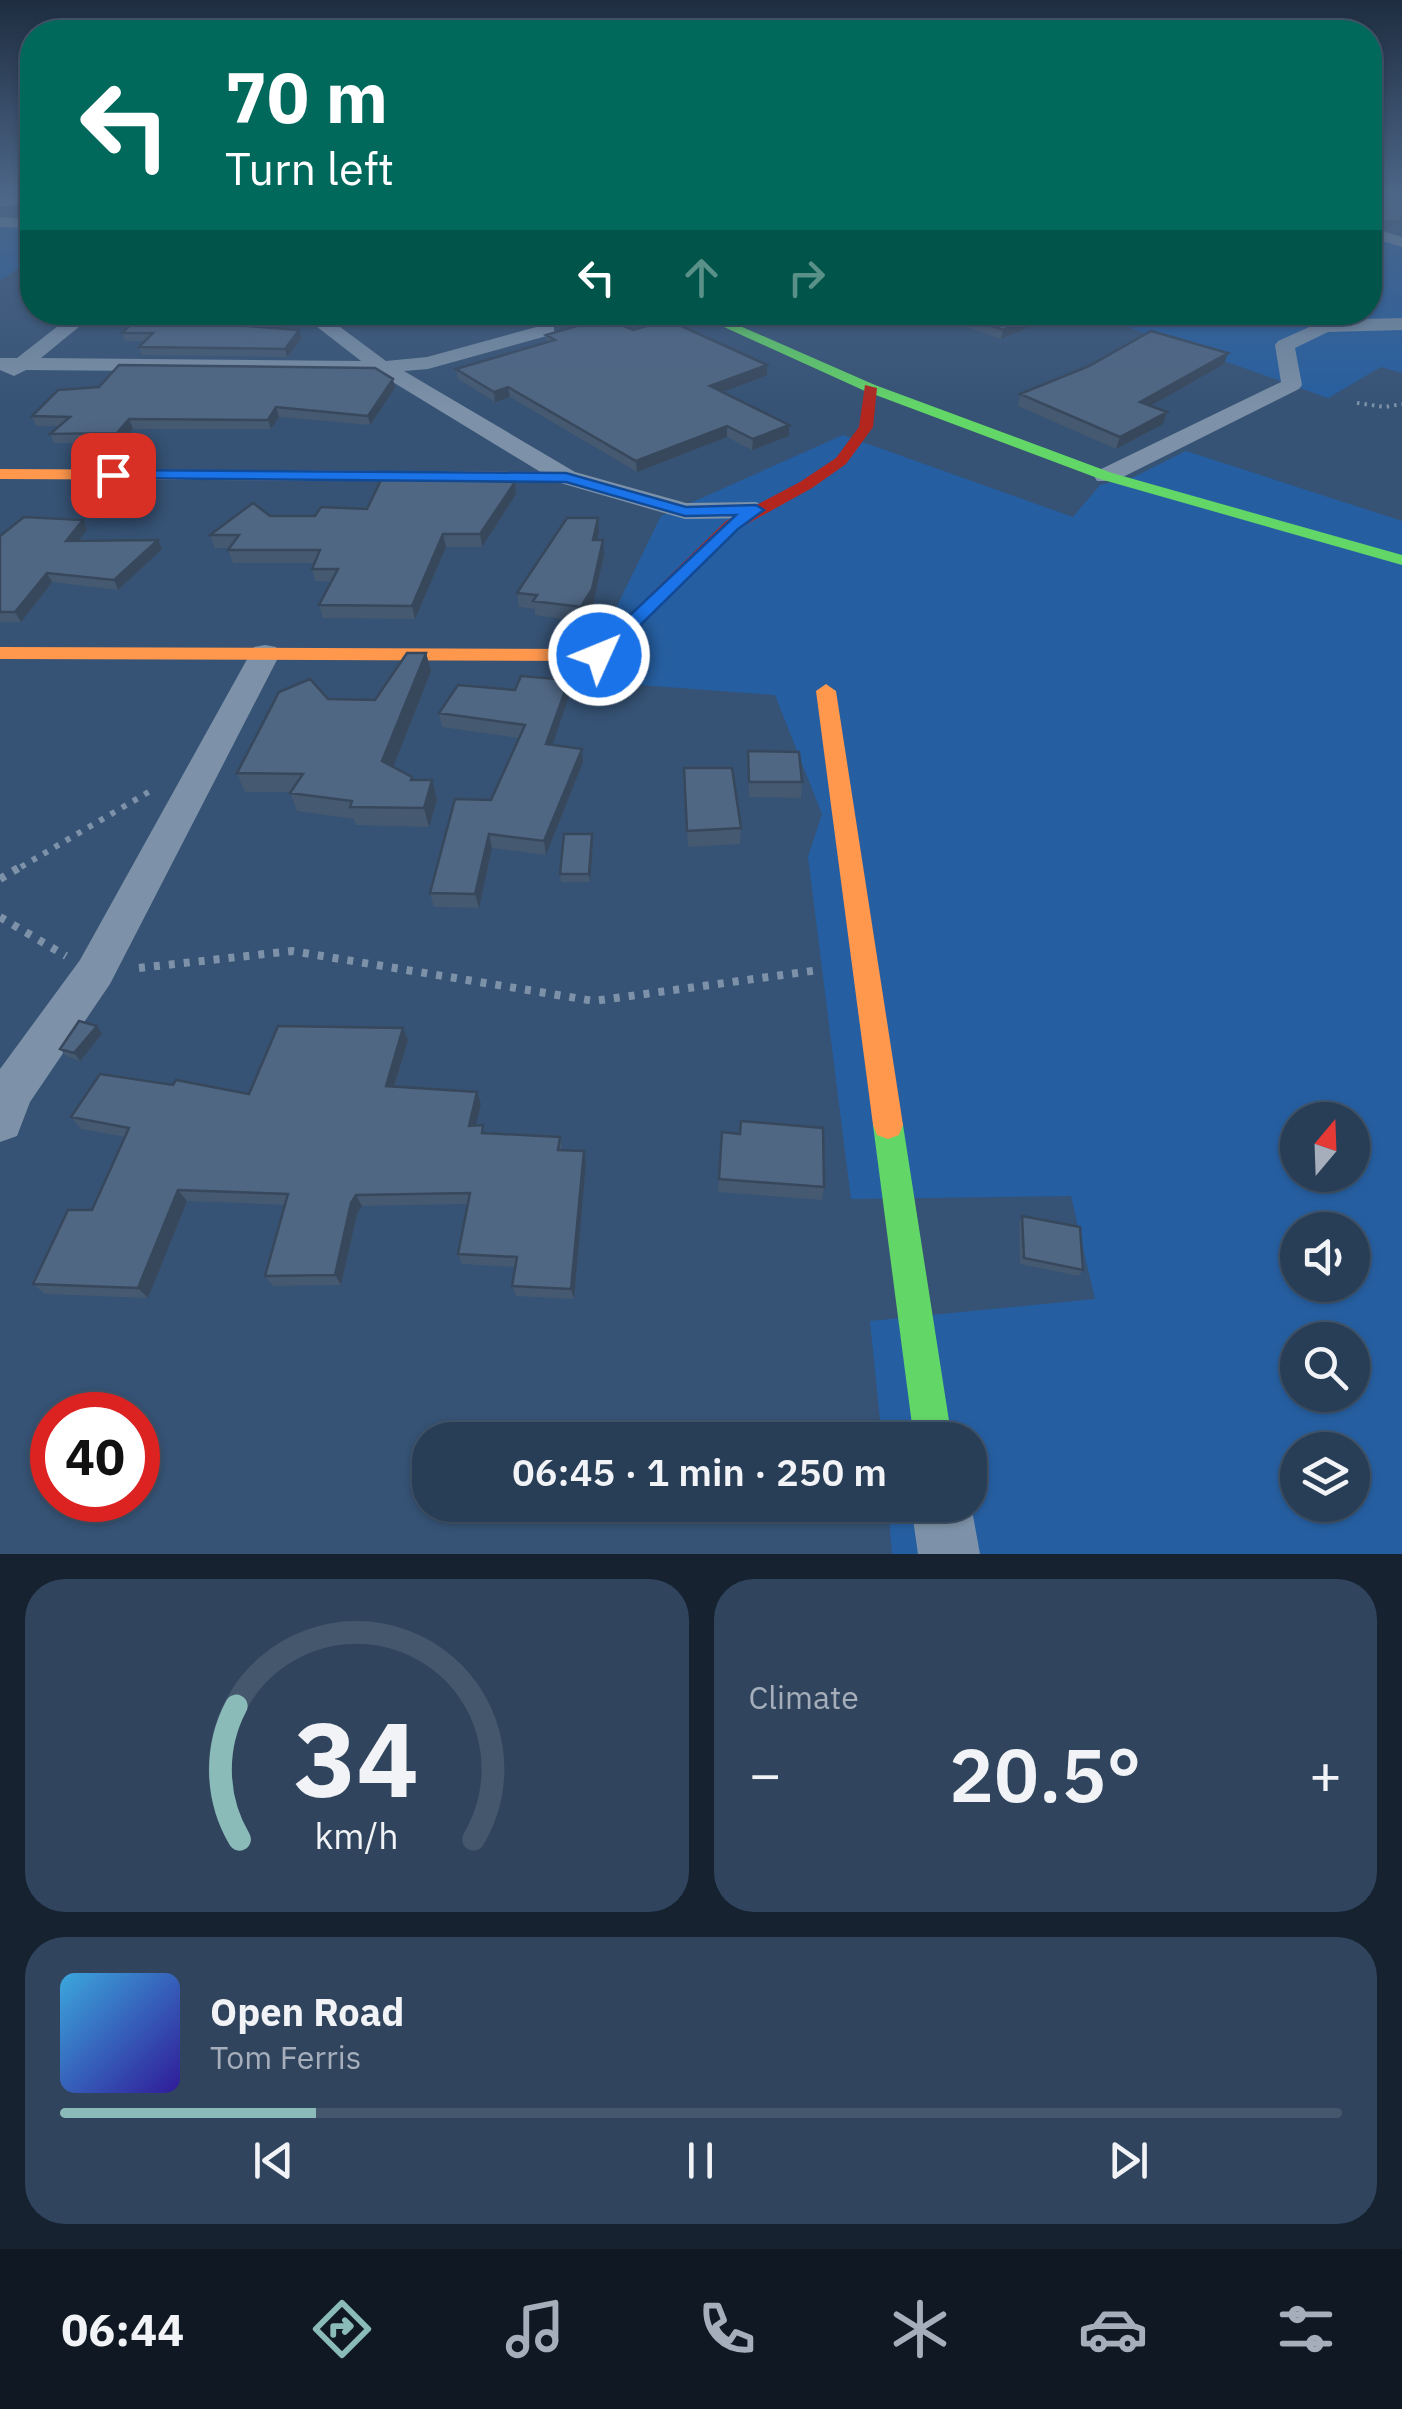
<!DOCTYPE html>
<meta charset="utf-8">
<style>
body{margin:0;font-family:"IBM Plex Sans",sans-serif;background:#30455d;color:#f1f3f6;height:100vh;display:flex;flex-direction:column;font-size:38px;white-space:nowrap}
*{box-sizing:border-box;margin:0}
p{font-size:32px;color:#a5aeba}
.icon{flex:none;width:55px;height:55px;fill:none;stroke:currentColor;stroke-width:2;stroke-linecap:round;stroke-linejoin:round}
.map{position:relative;height:1554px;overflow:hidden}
.sheet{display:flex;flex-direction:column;gap:25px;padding:25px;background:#162230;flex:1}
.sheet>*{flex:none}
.guide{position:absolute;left:20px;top:20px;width:1362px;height:305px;border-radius:40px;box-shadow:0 2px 8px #0004,0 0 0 2px #44576d;background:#00695c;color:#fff;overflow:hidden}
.needle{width:65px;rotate:19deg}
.controls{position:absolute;left:1280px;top:1102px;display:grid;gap:20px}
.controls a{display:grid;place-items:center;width:90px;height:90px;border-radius:50%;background:#283e57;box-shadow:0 2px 8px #0004,0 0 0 2px #44576d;font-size:50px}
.speed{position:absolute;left:30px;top:1392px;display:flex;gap:20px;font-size:50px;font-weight:700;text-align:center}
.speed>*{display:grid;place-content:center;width:130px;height:130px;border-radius:50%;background:#283e57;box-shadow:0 2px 8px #0004,0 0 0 2px #44576d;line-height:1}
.speed .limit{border:15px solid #d22;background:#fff;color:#111}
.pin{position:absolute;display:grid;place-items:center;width:85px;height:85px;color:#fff;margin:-42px;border-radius:20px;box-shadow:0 5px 15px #0006}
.me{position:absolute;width:110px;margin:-55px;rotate:46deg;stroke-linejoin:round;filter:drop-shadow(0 0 8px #0008)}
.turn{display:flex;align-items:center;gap:35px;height:210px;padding:0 40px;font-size:45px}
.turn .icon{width:130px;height:130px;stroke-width:2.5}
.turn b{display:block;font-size:70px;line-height:85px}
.lanes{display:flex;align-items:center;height:95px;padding:0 40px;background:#0003;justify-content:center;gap:50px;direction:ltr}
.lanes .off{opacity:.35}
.big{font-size:75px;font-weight:600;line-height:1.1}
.sheet .widget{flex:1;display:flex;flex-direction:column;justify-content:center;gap:15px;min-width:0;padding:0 35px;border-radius:40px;background:#30455d}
.sheet .dial{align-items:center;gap:0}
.dial svg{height:260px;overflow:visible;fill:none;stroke:#44576d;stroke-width:7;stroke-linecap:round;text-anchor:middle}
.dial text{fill:#f1f3f6;stroke:none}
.song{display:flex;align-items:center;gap:30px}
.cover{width:120px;height:120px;border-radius:15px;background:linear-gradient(135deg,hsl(200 70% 55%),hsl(250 70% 35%))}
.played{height:10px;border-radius:5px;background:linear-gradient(90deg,#8bbbb9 20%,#44576d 20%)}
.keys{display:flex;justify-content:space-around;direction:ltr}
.heat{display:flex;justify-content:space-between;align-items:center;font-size:55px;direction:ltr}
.sheet .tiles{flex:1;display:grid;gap:25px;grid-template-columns:1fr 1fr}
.widget:last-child{grid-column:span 2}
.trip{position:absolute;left:412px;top:1422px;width:575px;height:100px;border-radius:40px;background:#283e57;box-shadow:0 2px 8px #0004,0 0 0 2px #44576d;font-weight:600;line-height:100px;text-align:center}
.tabs{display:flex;height:160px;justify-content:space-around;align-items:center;background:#101923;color:#a5aeba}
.tabs .icon{width:70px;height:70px}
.tabs .current{color:#8bbbb9}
.tabs b{font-size:45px;color:#f1f3f6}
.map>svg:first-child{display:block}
.green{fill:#265fa1;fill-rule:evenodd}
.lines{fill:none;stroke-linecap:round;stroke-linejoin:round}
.path-far2{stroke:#7d92a8;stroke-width:4;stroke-dasharray:2.5 5;stroke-linecap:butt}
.path-far1{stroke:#7d92a8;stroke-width:6;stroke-dasharray:5 8;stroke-linecap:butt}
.path{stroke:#7d92a8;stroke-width:8;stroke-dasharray:6 9;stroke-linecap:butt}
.street{fill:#7d92a8;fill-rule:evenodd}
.fast{fill:#63d668;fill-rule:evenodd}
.slow{fill:#ff974d;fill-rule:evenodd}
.jam{fill:#b3261e;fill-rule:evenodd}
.wall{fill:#455971}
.shaded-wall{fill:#38485c}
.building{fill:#506783;stroke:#38485c;stroke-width:2.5}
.route{fill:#1a73e8;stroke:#114b97;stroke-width:2.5}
</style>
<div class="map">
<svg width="1402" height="1554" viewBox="0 0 1402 1554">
<rect width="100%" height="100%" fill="#365274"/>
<path class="green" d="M0,226L32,227V260L0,280Z
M1370,229L1402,240V373L1381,367L1328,398L1089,313L1370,312Z
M843,435L1073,517L1100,485L1134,477L1186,451L1402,521V1554H892L888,1505H970V1440H882L870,1321L1095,1299L1071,1196L851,1199L808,857L822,814L775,695L586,681L587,622L615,610L661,516ZM1298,1120H1352V1175H1298ZM1298,1230H1352V1285H1298ZM1298,1340H1352V1395H1298ZM1298,1450H1352V1505H1298Z"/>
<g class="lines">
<path class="path-far2" d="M1207,312L1272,324
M570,326L632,312
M1357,403L1385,407L1402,404"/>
<path class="path-far1" d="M21,867L152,790"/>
<path class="path" d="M0,879L25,864
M0,917L66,956
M139,968L292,951L594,1001L819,970"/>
<path class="street" d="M32,193V201L0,207V199Z
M0,217L32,220V228L0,227Z
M1370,227L1402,237V247L1370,237Z
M76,312H97L41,358L361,361L298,312H320L386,361L427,357L547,324L554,326V334L428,369L404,371L575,472L686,503L756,502L769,510L756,518L685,519L557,482L378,373L26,370L14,376L0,370V358H17Z
M1402,318V330L1328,332L1295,348L1302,385L1299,389L1115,481H1097L1094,476L1097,471L1281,382L1275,345L1278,341L1325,320Z
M265,645L276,647L280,654L110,984L30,1102L17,1136L0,1142V1069L80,960L250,654L254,647Z
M970,1499L980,1554H918L911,1505H970Z"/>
<path class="fast" d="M691,312H708L875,385L1112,473L1402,555V565L1100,479L865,391Z
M888,1111L899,1115L903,1125L952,1440H914L873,1125L877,1115Z"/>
<path class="slow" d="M0,469L566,472L574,477L566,482L0,479Z
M631,618L640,624L638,628L606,659L599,661L0,659V647L594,649L624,620Z
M826,684L836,691L903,1125L899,1135L888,1139L877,1135L873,1125L816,691Z"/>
<path class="jam" d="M865,385L877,388L873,427L846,464L812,488L738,529L638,628H624V620L726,521L800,482L836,458L859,427Z"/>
</g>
<path class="wall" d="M1370,193H1402L1384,227L1370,224Z
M215,312L206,323L302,338L287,357L142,355L139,347L146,341H125L122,333Z
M1065,312L1001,339L958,324L959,315Z
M602,326L633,330L767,375L722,392L789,425V436L752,450L727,437L637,472L510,397L495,402L458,379L456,369L546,342V335Z
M1224,364L1150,406L1163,424L1116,449L1018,406L1020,394Z
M395,388L370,425L279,417L271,429H133L121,443H54L50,434L59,426H36L32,416Z
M515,482L516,494L482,547H446L415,619L323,618L319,605L332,582L315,581L312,569L314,563H233L228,550L230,548H215L210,535L270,516H315Z
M87,530L78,541L162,549L118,590L52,582L21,622H0V536Z
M599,532L598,540L604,555L593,604L583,622L535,615V609L519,607L517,593Z
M426,653L431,671L393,767L412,777L413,780H432L437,799L429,827L356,825L354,819L297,811L290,792H245L237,773L328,699L375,700Z
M569,680L570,693L552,745L583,762L546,855L492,848L479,908L434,907L430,893L491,800L519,738L442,727L439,713L515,690Z
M748,751L802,782L801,798L749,797Z
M684,768L741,828L740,844L688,847Z
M592,834L593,841L590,882H561L560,874Z
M403,1028L408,1040L395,1086L477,1092L481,1104L475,1126L486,1134L560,1137L562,1150L586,1162L574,1299L516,1296L512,1286L516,1267L462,1264L458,1254L468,1204L362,1206L357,1214L341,1285L273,1286L265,1276L285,1205L187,1201L148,1298L45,1294L33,1284L92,1210L125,1137L81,1129L71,1117L173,1085L249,1094Z
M102,1034L80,1061L66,1056L60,1049Z
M722,1132L824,1187L822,1200L718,1192Z
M1022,1216L1083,1270L1079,1276L1020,1264L1019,1222Z"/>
<path class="shaded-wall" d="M1402,220V225L1384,227L1386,222Z
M206,312H215L199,330L197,322Z
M1046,312H1065L1001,339L1003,330Z
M299,330L302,338L287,357L285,349Z
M1228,353L1224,364L1136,414L1140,402Z
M767,365V375L710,397V386Z
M393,379L395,388L370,425L368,416Z
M508,387L510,397L495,402L494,392Z
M276,407L279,417L271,429L268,420Z
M1167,412L1163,424L1116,449L1120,437Z
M129,419L133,429L121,443L117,433Z
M789,425V436L752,450L753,439Z
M727,426V437L637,472L636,461Z
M515,482L516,494L482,547L480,534Z
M598,518L599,532L595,554L593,540Z
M83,520L87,530L71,550L66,541Z
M443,534L446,547L415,619L412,606Z
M158,540L162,549L118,590L114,580Z
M603,540L604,555L593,604L583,622L581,607Z
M47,573L52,582L21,622L15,612Z
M426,653L431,671L388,780L382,761Z
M569,680L570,693L548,758L546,744Z
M582,749L583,762L546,855L544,841Z
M432,780L437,799L429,827L424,808Z
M489,834L492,848L479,908L475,894Z
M592,834L593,841L590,882L589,874Z
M97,1026L102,1034L80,1061L74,1053Z
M403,1028L408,1040L391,1097L386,1086Z
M477,1092L481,1104L473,1137L469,1126Z
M584,1151L586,1162L574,1299L571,1289Z
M178,1190L187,1201L148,1298L138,1288Z
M356,1195L362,1206L357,1214L341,1285L335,1275L351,1203Z"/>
<path class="building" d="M1370,193H1402V220L1386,222L1370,218Z
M143,312H206L197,322L299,330L285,349L139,347L153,333H122Z
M966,312H1046L1003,330L959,315Z
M668,320L767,365L710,386L789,425L753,439L727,426L636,461L508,387L494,392L456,369L555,340L546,335L593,321L602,326L615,322L633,330Z
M1151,331L1228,353L1140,402L1167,412L1120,437L1020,394L1089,366Z
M119,365L375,368L393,379L368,416L276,407L268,420L129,419L117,433L50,434L70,417L32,416L58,390L99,387Z
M382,478L515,482L480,534H443L412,606L319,605L338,569H312L320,550H228L239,535H210L253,503L270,516H315L321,507L367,509Z
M24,517L83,520L66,541L158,540L114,580L47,573L15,612H0V536Z
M567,518H598L593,540H603L592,589L581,607L533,601L537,595L517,593Z
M407,653H426L382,761L412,777L411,780H432L424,808L350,807L352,801L290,793L303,774L237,773L279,692L310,679L328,699L375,700Z
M521,676L569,680L546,744L582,749L544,841L489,834L475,894L430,893L455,799L491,800L525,725L439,713L458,685L515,690Z
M748,751L799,752L802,782H749Z
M684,768H732L741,828L687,831Z
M564,834H592L589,874H560Z
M79,1021L97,1026L74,1053L60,1049Z
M278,1026L403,1028L386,1086L477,1092L469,1126L483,1125L482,1133L560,1137L558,1150L584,1151L571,1289L512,1286L517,1257L458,1254L470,1193L356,1195L351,1203L335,1275L265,1276L288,1194L178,1190L138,1288L33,1284L68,1210H92L129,1128L71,1117L100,1074L173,1085L176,1080L249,1094Z
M741,1121L823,1128L824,1187L719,1179L722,1132L740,1134Z
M1022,1216L1080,1227L1083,1270L1024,1258Z
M746,1426L818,1427L819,1440H746Z"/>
<linearGradient id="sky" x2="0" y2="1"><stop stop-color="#1e2d40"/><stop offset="0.47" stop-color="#4c6688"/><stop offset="1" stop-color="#4c6688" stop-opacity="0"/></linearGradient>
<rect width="1402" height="410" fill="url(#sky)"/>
<path class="route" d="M113,470L566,473L686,507L756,505L764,510L738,529L606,659H592V651L736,515L685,516L566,482L108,478V471Z"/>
</svg>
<div class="controls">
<a><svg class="needle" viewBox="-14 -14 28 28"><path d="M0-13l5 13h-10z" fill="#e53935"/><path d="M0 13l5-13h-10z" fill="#a5aeba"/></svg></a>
<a><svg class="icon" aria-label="sound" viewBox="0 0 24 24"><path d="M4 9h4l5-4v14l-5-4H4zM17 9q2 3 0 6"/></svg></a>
<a><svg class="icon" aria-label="search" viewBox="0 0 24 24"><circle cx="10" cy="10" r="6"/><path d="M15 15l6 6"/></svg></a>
<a><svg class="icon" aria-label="layers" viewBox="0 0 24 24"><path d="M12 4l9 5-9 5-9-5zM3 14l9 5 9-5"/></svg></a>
</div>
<div class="speed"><div class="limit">40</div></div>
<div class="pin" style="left:113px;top:475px;background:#d93025"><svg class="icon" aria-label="arrive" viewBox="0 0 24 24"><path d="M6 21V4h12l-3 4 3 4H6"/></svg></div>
<svg class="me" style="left:599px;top:655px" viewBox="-20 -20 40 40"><circle r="17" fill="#1a73e8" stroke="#fff" stroke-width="3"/><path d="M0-11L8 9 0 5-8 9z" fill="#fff"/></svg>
<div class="trip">06:45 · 1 min · 250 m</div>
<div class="guide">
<div class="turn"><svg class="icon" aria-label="left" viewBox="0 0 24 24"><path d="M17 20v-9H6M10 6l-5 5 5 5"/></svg><div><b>70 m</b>Turn left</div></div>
<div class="lanes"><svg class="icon" aria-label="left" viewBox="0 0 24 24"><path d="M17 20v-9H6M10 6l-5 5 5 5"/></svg><svg class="icon off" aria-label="ahead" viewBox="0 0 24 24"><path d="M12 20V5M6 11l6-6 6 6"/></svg><svg class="icon off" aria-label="right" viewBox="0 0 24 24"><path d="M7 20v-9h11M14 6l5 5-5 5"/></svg></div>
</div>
</div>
<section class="sheet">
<div class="tiles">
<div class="widget dial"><svg viewBox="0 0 100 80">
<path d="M14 69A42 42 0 1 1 86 69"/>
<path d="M14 69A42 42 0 0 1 13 28" stroke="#8bbbb9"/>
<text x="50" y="56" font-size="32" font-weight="700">34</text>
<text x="50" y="72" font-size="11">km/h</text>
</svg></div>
<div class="widget"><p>Climate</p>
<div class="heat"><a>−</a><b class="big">20.5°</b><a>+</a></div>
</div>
<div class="widget">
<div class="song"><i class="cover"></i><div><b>Open Road</b><p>Tom Ferris</p></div></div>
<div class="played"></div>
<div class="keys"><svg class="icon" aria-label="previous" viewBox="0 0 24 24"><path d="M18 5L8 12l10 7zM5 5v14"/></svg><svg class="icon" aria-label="pause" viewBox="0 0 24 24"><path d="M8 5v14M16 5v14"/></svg><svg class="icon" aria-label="next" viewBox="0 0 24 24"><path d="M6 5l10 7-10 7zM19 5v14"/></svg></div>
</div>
</div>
</section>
<nav class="tabs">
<b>06:44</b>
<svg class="icon current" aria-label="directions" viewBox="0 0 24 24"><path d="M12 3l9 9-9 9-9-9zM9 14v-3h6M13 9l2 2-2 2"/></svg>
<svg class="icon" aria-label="music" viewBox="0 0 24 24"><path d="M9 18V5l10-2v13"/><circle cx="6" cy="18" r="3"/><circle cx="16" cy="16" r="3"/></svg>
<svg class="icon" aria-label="phone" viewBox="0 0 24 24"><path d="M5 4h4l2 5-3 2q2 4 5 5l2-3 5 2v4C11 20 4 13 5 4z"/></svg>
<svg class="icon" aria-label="climate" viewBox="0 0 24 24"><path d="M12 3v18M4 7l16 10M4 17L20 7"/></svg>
<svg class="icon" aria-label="car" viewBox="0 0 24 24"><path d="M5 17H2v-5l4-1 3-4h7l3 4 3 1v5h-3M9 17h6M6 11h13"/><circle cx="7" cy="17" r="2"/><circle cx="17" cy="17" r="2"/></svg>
<svg class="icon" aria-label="filters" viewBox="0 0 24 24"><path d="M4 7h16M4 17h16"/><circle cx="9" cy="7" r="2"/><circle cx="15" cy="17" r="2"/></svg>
</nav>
